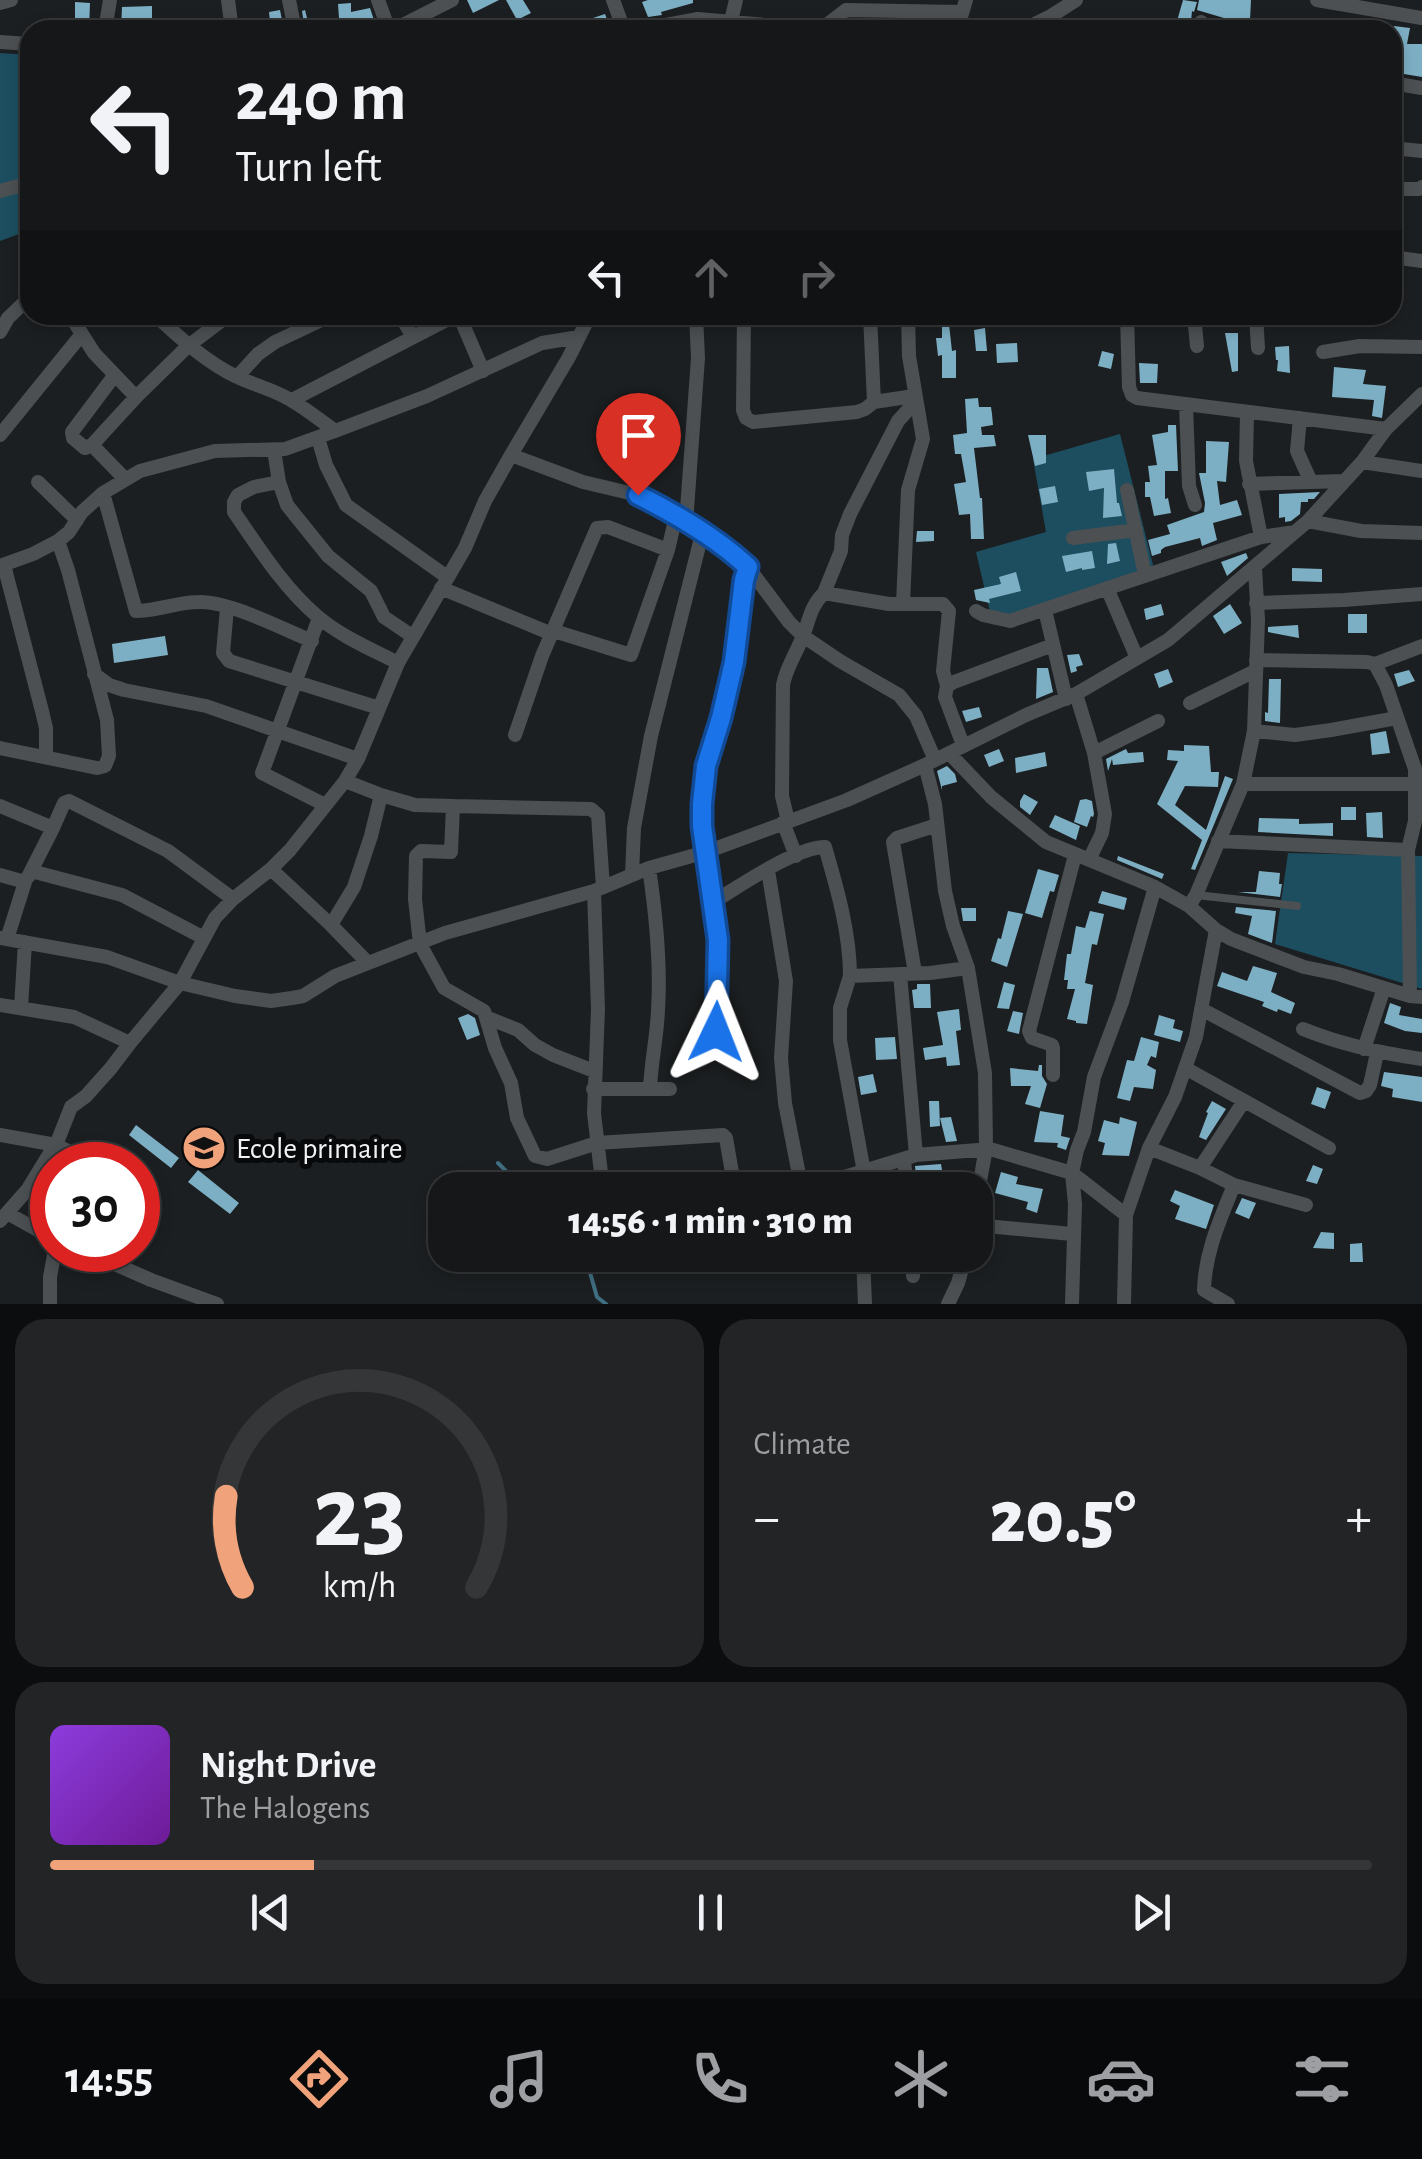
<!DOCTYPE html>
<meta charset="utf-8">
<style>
body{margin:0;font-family:"Alegreya Sans",sans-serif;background:#222426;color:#f1f3f6;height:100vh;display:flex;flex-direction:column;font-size:38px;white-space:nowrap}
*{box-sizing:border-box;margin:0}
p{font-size:32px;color:#9d9fa2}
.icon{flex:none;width:55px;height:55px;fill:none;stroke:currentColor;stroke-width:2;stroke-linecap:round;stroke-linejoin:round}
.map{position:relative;height:1304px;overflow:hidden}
.side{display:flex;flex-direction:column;gap:15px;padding:15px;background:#0c0d0e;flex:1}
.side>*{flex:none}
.hud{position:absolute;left:20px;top:20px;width:1382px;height:305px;border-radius:30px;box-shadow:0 5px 15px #0003,0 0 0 2px #343638;background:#151719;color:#f1f3f6;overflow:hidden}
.speed{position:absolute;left:30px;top:1142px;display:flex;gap:20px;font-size:50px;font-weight:700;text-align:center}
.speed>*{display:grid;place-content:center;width:130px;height:130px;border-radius:50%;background:#151719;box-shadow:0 5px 15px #0003,0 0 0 2px #343638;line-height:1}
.speed .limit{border:15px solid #d22;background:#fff;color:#111}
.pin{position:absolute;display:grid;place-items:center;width:85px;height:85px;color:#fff;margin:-102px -42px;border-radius:50% 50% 50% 0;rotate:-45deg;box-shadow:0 0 10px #0007}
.pin .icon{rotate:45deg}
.me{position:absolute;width:110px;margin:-55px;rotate:2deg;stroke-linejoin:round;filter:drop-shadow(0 0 8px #0008)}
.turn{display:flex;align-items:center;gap:35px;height:210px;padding:0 50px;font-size:45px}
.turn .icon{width:130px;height:130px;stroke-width:2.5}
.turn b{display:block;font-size:70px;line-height:85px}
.lanes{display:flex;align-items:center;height:95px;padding:0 50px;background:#0003;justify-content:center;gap:50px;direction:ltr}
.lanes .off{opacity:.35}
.big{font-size:75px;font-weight:800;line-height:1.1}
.side .card{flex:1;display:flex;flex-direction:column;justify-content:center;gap:15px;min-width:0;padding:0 35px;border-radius:30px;background:#222426}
.side .dial{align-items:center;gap:0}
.dial svg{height:260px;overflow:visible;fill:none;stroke:#343638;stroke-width:7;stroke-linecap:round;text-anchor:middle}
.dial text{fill:#f1f3f6;stroke:none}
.song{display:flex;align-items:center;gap:30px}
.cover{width:120px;height:120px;border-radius:15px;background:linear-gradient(135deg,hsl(270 70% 55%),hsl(280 70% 35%))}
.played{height:10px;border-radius:5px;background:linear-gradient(90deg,#f0a27a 20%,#343638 20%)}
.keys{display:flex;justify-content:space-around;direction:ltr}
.heat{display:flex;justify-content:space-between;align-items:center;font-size:55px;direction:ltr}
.side .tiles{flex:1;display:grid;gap:15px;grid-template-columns:1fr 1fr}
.card:last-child{grid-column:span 2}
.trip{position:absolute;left:428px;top:1172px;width:565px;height:100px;border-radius:30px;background:#151719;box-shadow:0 5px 15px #0003,0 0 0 2px #343638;font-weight:800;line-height:100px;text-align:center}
.tab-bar{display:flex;height:160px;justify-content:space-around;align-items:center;background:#08090a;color:#9d9fa2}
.tab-bar .icon{width:70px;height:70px}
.tab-bar .active{color:#f0a27a}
.tab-bar b{font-size:45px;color:#f1f3f6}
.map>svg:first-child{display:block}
.forest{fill:#1c4e60}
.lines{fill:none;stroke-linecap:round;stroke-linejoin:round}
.stream{stroke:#3f6f82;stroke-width:4}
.building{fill:#7dafc4}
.service{stroke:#4c5052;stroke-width:8}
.minor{stroke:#4c5052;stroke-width:14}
.route-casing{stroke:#114b97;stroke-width:25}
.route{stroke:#1a73e8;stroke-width:18}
.labels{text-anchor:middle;stroke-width:10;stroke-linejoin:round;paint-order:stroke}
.poi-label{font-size:30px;fill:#f0f3f4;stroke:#07090a;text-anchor:start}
</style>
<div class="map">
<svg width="1422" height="1304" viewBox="0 0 1422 1304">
<rect width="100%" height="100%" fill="#1c1f21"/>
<path class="forest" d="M0,53L30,55V230L0,241Z
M1120,434L1154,569L993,625L976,552L1046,532L1033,459Z
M1288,853L1422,856V989L1275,944Z"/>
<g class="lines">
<path class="stream" d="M498,1163L525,1190
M585,1255L597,1297L606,1304"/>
</g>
<path class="building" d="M467,0H499L473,13Z
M506,0H523L531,13L517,20Z
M648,0H693V3L661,12L662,15L648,17L642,2Z
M1183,0L1197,2L1194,12L1192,11L1191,22L1177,21Z
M1199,0H1251L1250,20H1247L1246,30H1232L1234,21L1197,10Z
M75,2L90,3L89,30H75Z
M351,3V12L370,8L374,20L352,25L344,30H305L302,11L305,10L309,26L339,18L338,4Z
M152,6V22L136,24V30H121L122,7Z
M280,10L284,30H271L269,12Z
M605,14L611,30H594L590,19Z
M1394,26L1410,28L1407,44H1422V77L1392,72Z
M942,324H949L952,351L956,350V378H942V355L938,356L936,338H942Z
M985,328L987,351H976L974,330Z
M1225,333H1238V371L1232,372Z
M1017,343L1018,362L997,363L996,344Z
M1289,346L1290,373L1277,371L1278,360H1276L1275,347Z
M1102,351L1114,354L1111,369L1098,366Z
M1139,363L1158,364L1157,383H1140Z
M1334,367L1366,370L1363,384L1386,386L1382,418L1372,416L1374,400L1332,397Z
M978,398L979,407H991L992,414L993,425L981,427L982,435H994L996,446L974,448L980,498H982L984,539H971L970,514L959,515L954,484L966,482L961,454H955L953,435L967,433L965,399Z
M1168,425H1176L1178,471H1165V499L1168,498L1171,513L1154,516L1150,497H1145V482H1150L1148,466L1157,465L1152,435L1168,432Z
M1028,435H1046V463L1035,466Z
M1206,441L1229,442L1226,482L1217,481L1220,505L1237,500L1242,515L1213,523L1217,540L1202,546L1200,538L1165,547L1161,550V553L1152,556L1148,540L1170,534L1167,525L1204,512L1205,503L1199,473H1206Z
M1114,469L1117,503H1119L1122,516L1103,518L1104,488L1089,491L1086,472Z
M1055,486L1058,502L1042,505L1039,489Z
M1320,492L1314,499H1308V502H1301L1300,514L1291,521L1285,522V517L1279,518V494Z
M917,531H934V541L916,542Z
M1116,543L1120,561L1107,564L1108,544Z
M1092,551L1095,568L1082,570V568L1066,572L1062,556Z
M1246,553L1248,558L1227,576L1221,562Z
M1292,568L1322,569V582L1292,581Z
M1016,572L1021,591L989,599L990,603L976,600L974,590L1001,584L999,577Z
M1161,604L1164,615L1146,620L1144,609Z
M1230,604L1242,623L1224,634L1213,616Z
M1348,614H1367V633H1348Z
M1298,625L1299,638L1268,632V627Z
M165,636L168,655L114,663L112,644Z
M1079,654L1083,665L1076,667L1077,671L1071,673L1067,655Z
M1037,668H1048L1053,692L1036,699Z
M1168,669L1173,682L1159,688L1154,674Z
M1409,670L1415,681L1398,687L1394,674Z
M1269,679H1281L1280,723L1265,721V712L1268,713Z
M979,707L982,717L966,722L962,711Z
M1386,731L1390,753L1372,755L1370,734Z
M1184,745L1209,746L1211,772H1219L1218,787L1185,786L1175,805L1206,830L1225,776L1233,779L1195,870L1191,869L1202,840L1157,804L1178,761L1167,760L1168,750L1184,751Z
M999,749L1004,761L989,767L984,755Z
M1126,749L1128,753L1143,752L1144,762L1113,765L1112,759L1108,771L1106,759Z
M1045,752L1047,766L1016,773L1015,758Z
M947,766L955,774L957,782L942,786V790L937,771Z
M1024,794L1038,802L1030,815L1020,807V801Z
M1086,799L1092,801L1094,814L1093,817L1091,816L1087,827L1074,822L1080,800Z
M1341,807H1356V820H1341Z
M1382,812L1383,838L1367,837L1366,813Z
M1055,815L1080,826L1076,840L1049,827Z
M1259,818L1299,819V824L1333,823V836L1258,832Z
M1118,856L1164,874L1162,879L1117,860Z
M1038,869L1059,875L1054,892L1050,891L1042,918L1025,913Z
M1259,871L1280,873L1279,884H1282L1280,897L1238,892H1256Z
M1102,891L1127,898L1124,910L1098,903Z
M1236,907L1276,911L1272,943L1248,934L1252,916L1235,913Z
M961,908H976V921H963Z
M1008,911L1023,914L1007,967L991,961L998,938L1001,939Z
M1090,911L1104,914L1097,945L1092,944L1085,983L1093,985L1087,1024L1076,1023V1021L1067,1019L1075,989H1067L1068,980H1064L1067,954H1071L1076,926L1085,928Z
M1253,966L1277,973L1271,992L1295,1003L1291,1014L1278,1009L1277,1012L1262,1006L1264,1002L1217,986L1222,972L1247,981Z
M1004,982L1015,985L1009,1009L997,1008Z
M917,984H930L931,1008H914L912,990L917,989Z
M1390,1003L1401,1007L1399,1015L1422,1019V1033L1405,1031L1384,1023Z
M959,1009L961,1030L956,1031L960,1065L947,1066L946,1057L925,1060L923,1048L943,1045L937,1012Z
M1013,1011L1023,1013L1019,1034L1007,1031Z
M468,1014L475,1018L480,1035L467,1040L458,1018Z
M1159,1015L1175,1020L1173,1028L1183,1031L1180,1042L1154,1035Z
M895,1037L897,1059L876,1060L875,1038Z
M1141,1037L1159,1042L1156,1058L1151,1056L1147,1065L1156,1070L1153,1089L1134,1087L1130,1101L1117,1098L1127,1060L1134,1061Z
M1039,1065H1042V1076L1047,1084L1040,1108L1025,1104L1031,1086H1011L1010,1068L1038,1071Z
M1384,1072L1422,1077V1102L1392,1097L1393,1089L1381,1086Z
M873,1074L877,1092L861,1095L858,1077Z
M1317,1087L1331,1092L1325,1109L1311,1104Z
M929,1101H939L940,1126L930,1127Z
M1212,1101L1226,1109L1206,1140L1199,1137L1208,1113L1206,1112Z
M1040,1111L1064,1115L1061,1136L1070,1138L1066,1150L1057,1147L1058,1143L1034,1142Z
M951,1117L957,1141L946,1142L940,1118Z
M1120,1117L1137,1122L1129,1156L1102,1155L1105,1143L1098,1141L1104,1120L1119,1124Z
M136,1125L179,1158L171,1168L129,1135Z
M941,1164L944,1182L917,1186L915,1166Z
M1313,1165L1323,1169L1317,1184L1306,1181Z
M198,1170L239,1203L230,1214L188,1182Z
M1001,1172L1018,1177L1016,1184L1043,1189L1037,1213L1026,1209L1028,1202L995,1193Z
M1175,1190L1214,1205L1206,1229L1175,1219L1180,1206L1170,1201Z
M1242,1198L1256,1203L1249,1219L1235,1213Z
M1321,1232L1334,1233V1249L1313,1248Z
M1362,1243L1363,1262H1350V1244Z"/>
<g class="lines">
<path class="service" d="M1196,895L1297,906"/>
<path class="minor" d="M228,0L232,30
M289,0L295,30
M378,0L389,30
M613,0L624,30
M1317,0L1422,18
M0,3L11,0
M1201,22L1203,30
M729,29L736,0
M105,30L110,0
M393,30L452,0
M639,30L698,19L821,30
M820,30L846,10L961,12
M957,30L966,0
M1022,30L1051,16L1076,0
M0,42L30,44
M1392,83L1422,88
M1392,148L1422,151
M1392,189H1419L1422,187
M0,191L30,183
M1392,257L1422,261
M70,315L94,353L136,397L188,346L229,315
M155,315C180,338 206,362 237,377C254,385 272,389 289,399C305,408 320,420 335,431L427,396L542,343L579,337
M400,315L413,337
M459,315L483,371
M744,315L743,410L746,418L753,422L857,412L865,409L874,402L870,315
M1127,315L1129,387L1132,395L1137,398L1386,429
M1194,315L1197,346
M1256,315L1258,348
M588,319L676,315
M0,332L8,318L30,297
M1323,352L1360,346L1422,347
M237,377L258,354L275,342L332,315
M292,400L456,315
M874,402L914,396
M1186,405L1189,486L1195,505
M1247,413L1246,461L1261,537
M1300,418L1297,451L1311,482
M0,435L82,334
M318,438L326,465L346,505L447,577
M92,445L85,448L73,438L72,432L114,376
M274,450L279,482L287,505L328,556L371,591L384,617L412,636
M511,455L583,482L638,495L659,505L726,548L748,567L789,622L803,636L840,661L899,695L916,716L935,760
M1362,462L1422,471
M125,479L92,445L136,397
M38,482L77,520
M279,482L254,487L238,495L234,502V512C259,548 283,587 317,616C340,636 371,649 398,663
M1249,484L1344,481
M1127,490L1145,575
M103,493L136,611C157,611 177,602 199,602C229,601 283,629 312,641
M1308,521L1361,531L1422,533
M686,523L698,358L696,315
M1073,538L1136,530
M4,565L42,711L46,728V757
M0,566L33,554L58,541L69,532L82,512L103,493L140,471L215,451L285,449L335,431
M441,588L552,634
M1107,588L1137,658
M824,593L841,551L842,535L850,514L898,421L916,401
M1256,603L1344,600L1422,594
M903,604L908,490L923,439L909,356L908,315
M227,608L223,653L229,661L379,708
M1045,610L1066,699
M976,611L983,615L1010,621L1261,537L1295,532
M319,618L262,773L325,805
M554,631L631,655L668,550L676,516
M1256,660L1367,662L1375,664L1386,685L1415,769V821L1408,850L1410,996
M1375,664L1422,646
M94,674L109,685L124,690L206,706L358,759
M1076,694L1094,753L1158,721
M1190,703L1255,671
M1254,731L1295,735L1331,730L1397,718
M515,735L542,656L597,528L608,527L668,550
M963,745L945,697L947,686L954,682L1053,645
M0,748L97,768L105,766L109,756L107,720L68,570L58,541
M949,753L991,797L1046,842L1155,887L1189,906L1216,930L1231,939L1304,967L1338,974L1410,996L1422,997
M925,765L935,804L945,891L953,926L968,968L985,1073L986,1148L975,1209
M345,781L381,795L371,836L354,887L331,925L368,963
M1243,784H1416
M381,795L415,805L453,806L451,852L421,851L416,856L415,899L420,944L444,988L484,1011L495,1048L511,1083L517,1118L535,1156L547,1159L597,1143L723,1135L726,1138L735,1190
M0,806L53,828L64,803L69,801L168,851L233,899
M453,806L591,809L598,815L603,887
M788,821L782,796L783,685C786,668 796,654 802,638C810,620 809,608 824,593L889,604H943L949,611L943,671L947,686
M783,822L796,856
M1218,841L1408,850
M1089,860L1102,833L1105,814L1094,753
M649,868C656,915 661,963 658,1010C657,1037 651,1062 650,1089
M271,869L331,925
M768,870L786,981L781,1058L785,1103L802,1190
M31,871L122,895L204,938
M0,875L25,882L7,939
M632,875L634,828L651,736L702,534
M28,877L53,828
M594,891L598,1009L594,1113L603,1190
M713,902C740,886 796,847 825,847C837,888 850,933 850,976L930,973L968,968
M1189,906L1196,895L1243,784L1254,731L1258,620L1255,568
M0,938L107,957L180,983L235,996L271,1001L292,998L303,996L335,976L445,933L594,891L649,868L706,852L847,800L925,765L1026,715L1076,694L1168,640L1308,521L1362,462L1386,429L1422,394
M915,973L893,842L897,838L937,825
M900,974L916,1155
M850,976L840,1008V1040L864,1172L862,1190
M0,1005L74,1017L130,1043
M21,1008L25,942
M1201,1009L1360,1093L1366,1091L1370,1085L1377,1053
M488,1018L518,1030L535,1045L553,1055L594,1071
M1303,1029C1342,1045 1380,1053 1422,1059
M717,1032L718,940L702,826V804L706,766L721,719L735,662L744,580L748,567
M1364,1049L1384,988
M1185,1068L1329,1148
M1053,1075V1048L1052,1045L1032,1038L1029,1031L1075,855
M593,1089H670
M0,1135L56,1145L95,1165
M1149,1148L1200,1168L1234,1185L1306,1205
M904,1160L907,1190
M1200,1168L1244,1101
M138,1188L147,1192
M802,1190L916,1155L990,1149L1072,1173L1126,1215L1124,1304
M7,1213L52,1238
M1126,1215L1149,1148L1175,1097L1196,1037L1216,930
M0,1221L28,1189L58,1140L71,1107L86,1096L111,1068L130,1043L180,983L215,918L233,899L271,869L290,850L345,781L358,759L398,663L465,548L485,501L511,455L569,357L590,315
M975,1225L1072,1234
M83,1250L151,1280L217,1304
M863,1255L865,1304
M913,1276L915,1255
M50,1304V1277L55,1250
M948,1304L958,1283L966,1255
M1072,1304L1075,1204L1072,1173L1077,1150L1084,1132L1094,1077L1122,1002L1155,887
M1228,1304L1204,1290C1205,1252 1220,1220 1234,1185"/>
</g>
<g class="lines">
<defs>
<path id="route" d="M638,495C676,514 717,538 748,567L744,580L734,662L721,718L706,766L702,804V826L718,940L716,1032"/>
</defs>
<use href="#route" class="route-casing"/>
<use href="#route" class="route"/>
</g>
<defs>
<symbol id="school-disc" viewBox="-11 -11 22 22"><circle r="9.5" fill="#f0a27a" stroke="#07090a"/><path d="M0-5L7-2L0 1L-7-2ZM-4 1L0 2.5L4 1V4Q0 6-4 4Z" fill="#111"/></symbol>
</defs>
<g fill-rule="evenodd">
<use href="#school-disc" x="179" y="1123" width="50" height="50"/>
</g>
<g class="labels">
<g class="poi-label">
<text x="236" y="1158">Ecole primaire</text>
</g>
</g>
</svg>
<div class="speed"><div class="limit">30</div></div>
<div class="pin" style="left:638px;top:495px;background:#d93025"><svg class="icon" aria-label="arrive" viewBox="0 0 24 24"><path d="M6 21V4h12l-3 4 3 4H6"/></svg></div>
<svg class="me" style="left:716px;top:1032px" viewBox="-20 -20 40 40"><path d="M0-17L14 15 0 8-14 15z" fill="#1a73e8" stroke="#fff" stroke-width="4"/></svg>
<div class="trip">14:56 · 1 min · 310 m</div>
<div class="hud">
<div class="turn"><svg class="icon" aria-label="left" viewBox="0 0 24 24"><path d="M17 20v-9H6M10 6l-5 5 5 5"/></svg><div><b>240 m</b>Turn left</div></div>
<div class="lanes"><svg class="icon" aria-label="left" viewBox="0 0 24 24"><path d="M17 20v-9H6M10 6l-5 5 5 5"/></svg><svg class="icon off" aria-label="ahead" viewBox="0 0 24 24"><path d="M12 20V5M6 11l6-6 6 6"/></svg><svg class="icon off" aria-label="right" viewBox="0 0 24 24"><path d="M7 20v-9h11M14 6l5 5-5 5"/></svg></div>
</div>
</div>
<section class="side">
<div class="tiles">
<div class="card dial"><svg viewBox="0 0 100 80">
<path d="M14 69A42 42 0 1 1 86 69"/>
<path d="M14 69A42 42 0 0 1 9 41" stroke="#f0a27a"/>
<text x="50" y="56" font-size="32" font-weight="700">23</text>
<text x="50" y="72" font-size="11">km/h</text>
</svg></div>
<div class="card"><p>Climate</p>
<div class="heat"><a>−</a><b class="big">20.5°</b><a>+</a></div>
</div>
<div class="card">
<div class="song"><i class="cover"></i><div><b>Night Drive</b><p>The Halogens</p></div></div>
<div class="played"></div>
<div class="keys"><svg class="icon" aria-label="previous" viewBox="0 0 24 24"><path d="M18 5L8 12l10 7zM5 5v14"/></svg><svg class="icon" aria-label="pause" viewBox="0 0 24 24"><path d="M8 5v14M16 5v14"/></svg><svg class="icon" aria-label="next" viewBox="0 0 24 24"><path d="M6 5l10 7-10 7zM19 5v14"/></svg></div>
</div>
</div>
</section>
<nav class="tab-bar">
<b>14:55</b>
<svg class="icon active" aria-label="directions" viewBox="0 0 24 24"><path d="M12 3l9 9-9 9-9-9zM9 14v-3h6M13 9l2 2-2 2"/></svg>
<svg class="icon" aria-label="music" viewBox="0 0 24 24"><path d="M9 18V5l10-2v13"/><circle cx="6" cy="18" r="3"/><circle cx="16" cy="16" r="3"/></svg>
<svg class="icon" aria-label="phone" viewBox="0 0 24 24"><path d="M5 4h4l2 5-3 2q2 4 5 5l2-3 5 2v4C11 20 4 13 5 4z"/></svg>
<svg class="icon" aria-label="climate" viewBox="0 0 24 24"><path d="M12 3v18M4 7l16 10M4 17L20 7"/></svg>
<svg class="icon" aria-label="car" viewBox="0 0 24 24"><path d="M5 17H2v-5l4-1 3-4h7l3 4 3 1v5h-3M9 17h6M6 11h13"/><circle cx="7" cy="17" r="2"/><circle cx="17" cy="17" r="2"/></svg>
<svg class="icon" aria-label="filters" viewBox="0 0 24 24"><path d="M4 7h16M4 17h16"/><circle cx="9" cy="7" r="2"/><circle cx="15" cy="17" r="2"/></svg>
</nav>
